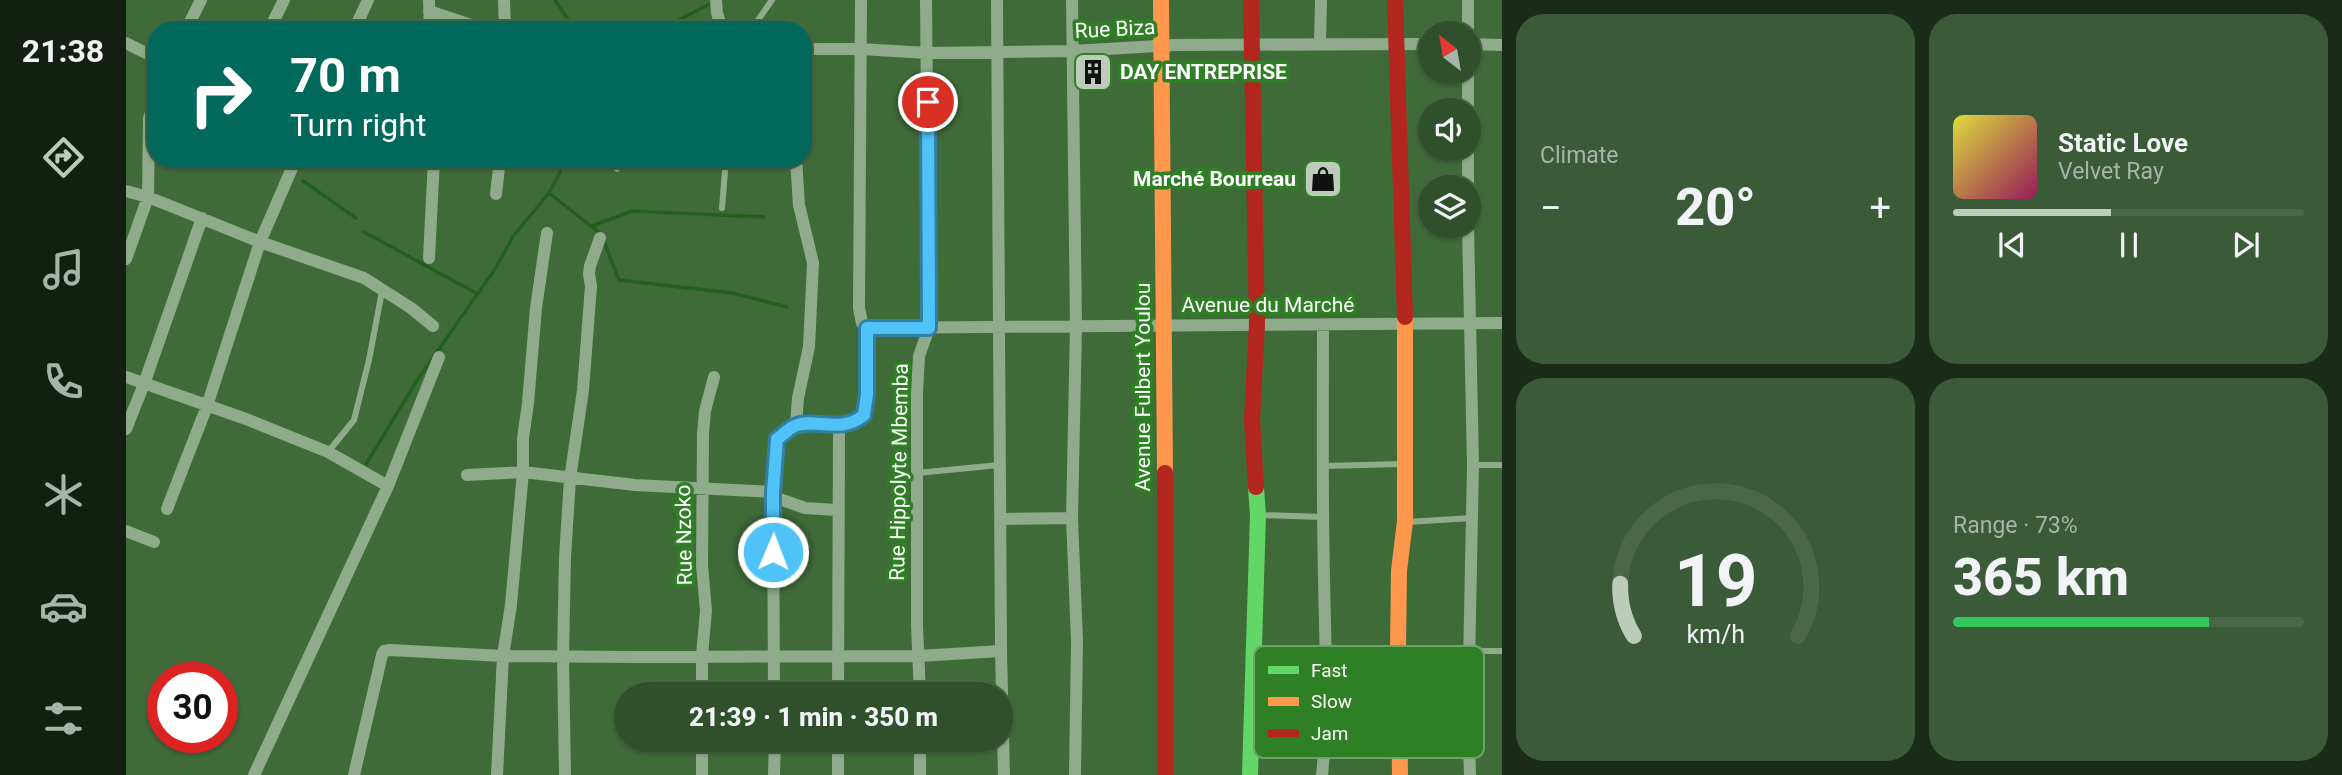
<!DOCTYPE html>
<meta charset="utf-8">
<style>
body{margin:0;font-family:Roboto,sans-serif;background:#3b5a37;color:#f1f3f6;height:100vh;display:flex;flex-direction:column;font-size:26px;white-space:nowrap}
*{box-sizing:border-box;margin:0}
p{font-size:23px;color:#a7b5a9}
.icon{flex:none;width:38px;height:38px;fill:none;stroke:currentColor;stroke-width:2;stroke-linecap:round;stroke-linejoin:round}
.map{position:relative;flex:1;overflow:hidden}
.drawer{display:flex;flex-direction:column;gap:14px;padding:14px;background:#1a2c18;width:840px}
.drawer>*{flex:none}
.guide{position:absolute;left:21px;top:21px;width:665px;height:147px;border-radius:28px;box-shadow:0 2px 5px #0004,0 0 0 2px #4a6747;background:#00695c;color:#fff;overflow:hidden}
.needle{width:46px;rotate:329deg}
.buttons{position:absolute;left:1292px;top:21px;display:grid;gap:14px}
.buttons a{display:grid;place-items:center;width:63px;height:63px;border-radius:50%;background:#2f502b;box-shadow:0 2px 5px #0004,0 0 0 2px #4a6747;font-size:35px}
.speed{position:absolute;left:21px;top:662px;display:flex;gap:14px;font-size:35px;font-weight:700;text-align:center}
.speed>*{display:grid;place-content:center;width:91px;height:91px;border-radius:50%;background:#2f502b;box-shadow:0 2px 5px #0004,0 0 0 2px #4a6747;line-height:1}
.speed .limit{border:10px solid #d22;background:#fff;color:#111}
.pin{position:absolute;display:grid;place-items:center;width:60px;height:60px;color:#fff;margin:-30px;border:4px solid #fff;border-radius:50%;box-shadow:0 2px 7px #0007}
.me{position:absolute;width:77px;margin:-38px;rotate:1deg;stroke-linejoin:round;filter:drop-shadow(0 0 5px #0008)}
.turn{display:flex;align-items:center;gap:24px;height:147px;padding:0 28px;font-size:32px}
.turn .icon{width:91px;height:91px;stroke-width:2.5}
.turn b{display:block;font-size:49px;line-height:60px}
.big{font-size:52px;font-weight:800;line-height:1.1}
.drawer .widget{flex:1;display:flex;flex-direction:column;justify-content:center;gap:10px;min-width:0;padding:0 24px;border-radius:28px;background:#3b5a37}
.drawer .dial{align-items:center;gap:0}
.dial svg{height:182px;overflow:visible;fill:none;stroke:#4a6747;stroke-width:7;stroke-linecap:round;text-anchor:middle}
.dial text{fill:#f1f3f6;stroke:none}
.song{display:flex;align-items:center;gap:21px}
.cover{width:84px;height:84px;border-radius:10px;background:linear-gradient(135deg,hsl(60 70% 55%),hsl(330 70% 35%))}
.played{height:7px;border-radius:4px;background:linear-gradient(90deg,#bccbba 45%,#4a6747 45%)}
.keys{display:flex;justify-content:space-around;direction:ltr}
.heat{display:flex;justify-content:space-between;align-items:center;font-size:38px;direction:ltr}
.charge{height:10px;border-radius:5px;background:linear-gradient(90deg,#34c759 73%,#4a6747 0)}
.drawer .tiles{flex:1;display:grid;gap:14px;grid-template-columns:repeat(2,1fr)}
.trip{position:absolute;left:488px;top:682px;width:399px;height:70px;border-radius:35px;background:#2f502b;box-shadow:0 2px 5px #0004,0 0 0 2px #4a6747;font-weight:800;line-height:70px;text-align:center}
main{display:flex;flex:1;min-height:0}
.tab-bar{display:flex;flex-direction:column;width:126px;justify-content:space-around;align-items:center;background:#132011;color:#a7b5a9}
.tab-bar .icon{width:49px;height:49px}
.tab-bar .current{color:#bccbba}
.tab-bar b{font-size:32px;color:#f1f3f6}
.map>svg:first-child{display:block}
.lines{fill:none;stroke-linecap:round;stroke-linejoin:round}
.stream{stroke:#24601d;stroke-width:3.5}
.lane{stroke:#8fab8b;stroke-width:6}
.street{stroke:#8fab8b;stroke-width:12}
.fast{stroke:#63d668;stroke-width:16}
.slow{stroke:#ff974d;stroke-width:16}
.jam{stroke:#b3261e;stroke-width:16}
.route-casing{stroke:#337fa1;stroke-width:18}
.route{stroke:#4fc3f7;stroke-width:12}
.labels{text-anchor:middle;stroke-width:7;stroke-linejoin:round;paint-order:stroke}
.street-label{font-size:21px;fill:#fff;stroke:#2f7f25}
.poi-label{font-size:21px;font-weight:bold;fill:#fff;stroke:#2f7f25;text-anchor:start}
.key{fill:#2f7f25;stroke:#6da566;stroke-width:2}
.key-label{font-size:19px;fill:#fff}
</style>
<main>
<nav class="tab-bar">
<b>21:38</b>
<svg class="icon current" aria-label="directions" viewBox="0 0 24 24"><path d="M12 3l9 9-9 9-9-9zM9 14v-3h6M13 9l2 2-2 2"/></svg>
<svg class="icon" aria-label="music" viewBox="0 0 24 24"><path d="M9 18V5l10-2v13"/><circle cx="6" cy="18" r="3"/><circle cx="16" cy="16" r="3"/></svg>
<svg class="icon" aria-label="phone" viewBox="0 0 24 24"><path d="M5 4h4l2 5-3 2q2 4 5 5l2-3 5 2v4C11 20 4 13 5 4z"/></svg>
<svg class="icon" aria-label="climate" viewBox="0 0 24 24"><path d="M12 3v18M4 7l16 10M4 17L20 7"/></svg>
<svg class="icon" aria-label="car" viewBox="0 0 24 24"><path d="M5 17H2v-5l4-1 3-4h7l3 4 3 1v5h-3M9 17h6M6 11h13"/><circle cx="7" cy="17" r="2"/><circle cx="17" cy="17" r="2"/></svg>
<svg class="icon" aria-label="filters" viewBox="0 0 24 24"><path d="M4 7h16M4 17h16"/><circle cx="9" cy="7" r="2"/><circle cx="15" cy="17" r="2"/></svg>
</nav>
<div class="map">
<svg width="1376" height="775" viewBox="0 0 1376 775">
<rect width="100%" height="100%" fill="#3f6b39"/>
<g class="lines">
<path class="stream" d="M429,0L449,30
M533,30L586,3
M148,159L156,166
M177,181L230,218
M423,193L475,234L493,280L606,293L661,307
M466,226L506,211L638,217
M238,232L350,293
M240,464L292,379L369,269L388,235L423,193L441,159"/>
<path class="lane" d="M625,30L646,0
M491,169L494,159
M596,208L600,159
M202,452L228,420L243,360L256,291
M1347,465H1376
M1197,466L1276,464
M791,473L873,465
M1134,515L1197,517
M1281,522L1346,518
M1200,649L1272,648
M1343,651H1376"/>
<path class="street" d="M303,0L304,30
M378,0L379,30
M590,0L591,13L596,30
M871,0L875,651L878,775
M946,0L950,327L946,518L951,641L949,775
M303,11L360,30
M60,30L75,0
M143,30L158,0
M228,30L242,0
M1342,33V0
M0,43L30,58
M1194,43L1195,0
M1342,44L1376,45
M677,49H735L801,53L946,51L1048,45L1304,44
M1342,72V110
M1342,149V187
M0,191L22,197L134,242L238,278L285,308L307,326
M370,194L374,159
M1342,226L1347,465L1342,714L1344,775
M303,258L308,159
M0,259L22,197L23,118L30,100
M741,328L1376,323
M0,377L120,419L202,452L262,486
M670,424C692,425 728,432 740,410L741,328L736,323L733,308L735,0
M0,429L18,384L76,218
M341,475L397,472L509,485L647,492
M648,497L679,508L711,510
M41,509L81,406L134,242L170,159
M876,519L946,518
M0,531L28,542
M576,695V655L580,611L576,565L577,434L579,411L588,377
M648,695L647,492L651,439L670,424L672,398L683,347L687,263L673,205L670,159
M712,695L713,425
M794,695L791,626V393L793,356L803,328L800,0
M576,740V775
M712,740V775
M128,775L262,486L313,357
M228,775L256,655L258,651L264,650L377,656L509,657L793,656L875,651
M371,775L377,656L385,605L397,472V438L402,403L410,308L421,233
M439,775L437,657L439,557L444,479L457,390L465,286L463,274L464,266L474,238
M648,775L649,740
M794,775V740
M1196,775C1203,709 1199,643 1198,577C1196,493 1197,409 1197,325"/>
<path class="fast" d="M1124,775L1132,515L1130,487"/>
<path class="slow" d="M1035,0L1039,473
M1274,775L1272,648L1273,571L1279,521V317"/>
<path class="jam" d="M1125,0L1131,324L1126,419L1130,487
M1269,0L1279,317
M1039,473V775"/>
</g>
<g class="lines">
<defs>
<path id="route" d="M647,552V492L651,439C657,435 663,428 669,426C688,417 714,435 738,415L741,394V328H803L802,102"/>
</defs>
<use href="#route" class="route-casing"/>
<use href="#route" class="route"/>
</g>
<defs>
<symbol id="building-square" viewBox="-11 -11 22 22"><rect x="-9" y="-9" width="18" height="18" rx="4" fill="#bccbba" stroke="#2f7f25"/><path d="M-4-6H4V6H1V3H-1V6H-4ZM-2.5-4.3h1.7v1.8h-1.7ZM.8-4.3h1.7v1.8H.8ZM-2.5-1h1.7V.8h-1.7ZM.8-1h1.7V.8H.8Z" fill="#111"/></symbol>
<symbol id="shop-square" viewBox="-11 -11 22 22"><rect x="-9" y="-9" width="18" height="18" rx="4" fill="#bccbba" stroke="#2f7f25"/><path d="M-5-2.5h2.3a2.7 3.5 0 0 1 5.4 0H5L5.5 6h-11ZM-1.5-2.5h3a1.5 2.3 0 0 0-3 0Z" fill="#111"/></symbol>
</defs>
<g fill-rule="evenodd">
<use href="#building-square" x="945" y="50" width="44" height="44"/>
<use href="#shop-square" x="1175" y="157" width="44" height="44"/>
</g>
<g class="labels">
<g class="street-label">
<text transform="translate(989 29) rotate(-3)" y="7">Rue Biza</text>
<text x="1142" y="312">Avenue du Marché</text>
<text transform="translate(1017 387) rotate(-90)" y="7">Avenue Fulbert Youlou</text>
<text transform="translate(773 472) rotate(-89)" y="7">Rue Hippolyte Mbemba</text>
<text transform="translate(558 535) rotate(-91)" y="7">Rue Nzoko</text>
</g>
<g class="poi-label">
<text x="994" y="79">DAY ENTREPRISE</text>
<text x="1170" y="186" text-anchor="end">Marché Bourreau</text>
</g>
</g>
<rect x="1128" y="646" width="230" height="112" rx="10" class="key"/>
<rect x="1142" y="666" width="31" height="8" fill="#63d668"/>
<rect x="1142" y="697" width="31" height="9" fill="#ff974d"/>
<rect x="1142" y="729" width="31" height="8" fill="#b3261e"/>
<g class="key-label">
<text x="1185" y="677">Fast</text>
<text x="1185" y="708">Slow</text>
<text x="1185" y="740">Jam</text>
</g>
</svg>
<div class="buttons">
<a><svg class="needle" viewBox="-14 -14 28 28"><path d="M0-13l5 13h-10z" fill="#e53935"/><path d="M0 13l5-13h-10z" fill="#a7b5a9"/></svg></a>
<a><svg class="icon" aria-label="sound" viewBox="0 0 24 24"><path d="M4 9h4l5-4v14l-5-4H4zM17 9q2 3 0 6"/></svg></a>
<a><svg class="icon" aria-label="layers" viewBox="0 0 24 24"><path d="M12 4l9 5-9 5-9-5zM3 14l9 5 9-5"/></svg></a>
</div>
<div class="speed"><div class="limit">30</div></div>
<div class="pin" style="left:802px;top:102px;background:#d93025"><svg class="icon" aria-label="arrive" viewBox="0 0 24 24"><path d="M6 21V4h12l-3 4 3 4H6"/></svg></div>
<svg class="me" style="left:647px;top:552px" viewBox="-20 -20 40 40"><circle r="17" fill="#4fc3f7" stroke="#fff" stroke-width="3"/><path d="M0-11L8 9 0 5-8 9z" fill="#fff"/></svg>
<div class="trip">21:39 · 1 min · 350 m</div>
<div class="guide">
<div class="turn"><svg class="icon" aria-label="right" viewBox="0 0 24 24"><path d="M7 20v-9h11M14 6l5 5-5 5"/></svg><div><b>70 m</b>Turn right</div></div>
</div>
</div>
<section class="drawer">
<div class="tiles">
<div class="widget"><p>Climate</p>
<div class="heat"><a>−</a><b class="big">20°</b><a>+</a></div>
</div>
<div class="widget">
<div class="song"><i class="cover"></i><div><b>Static Love</b><p>Velvet Ray</p></div></div>
<div class="played"></div>
<div class="keys"><svg class="icon" aria-label="previous" viewBox="0 0 24 24"><path d="M18 5L8 12l10 7zM5 5v14"/></svg><svg class="icon" aria-label="pause" viewBox="0 0 24 24"><path d="M8 5v14M16 5v14"/></svg><svg class="icon" aria-label="next" viewBox="0 0 24 24"><path d="M6 5l10 7-10 7zM19 5v14"/></svg></div>
</div>
<div class="widget dial"><svg viewBox="0 0 100 80">
<path d="M14 69A42 42 0 1 1 86 69"/>
<path d="M14 69A42 42 0 0 1 8 46" stroke="#bccbba"/>
<text x="50" y="56" font-size="32" font-weight="700">19</text>
<text x="50" y="72" font-size="11">km/h</text>
</svg></div>
<div class="widget"><p>Range · 73%</p><b class="big">365 km</b><div class="charge"></div></div>
</div>
</section>
</main>
